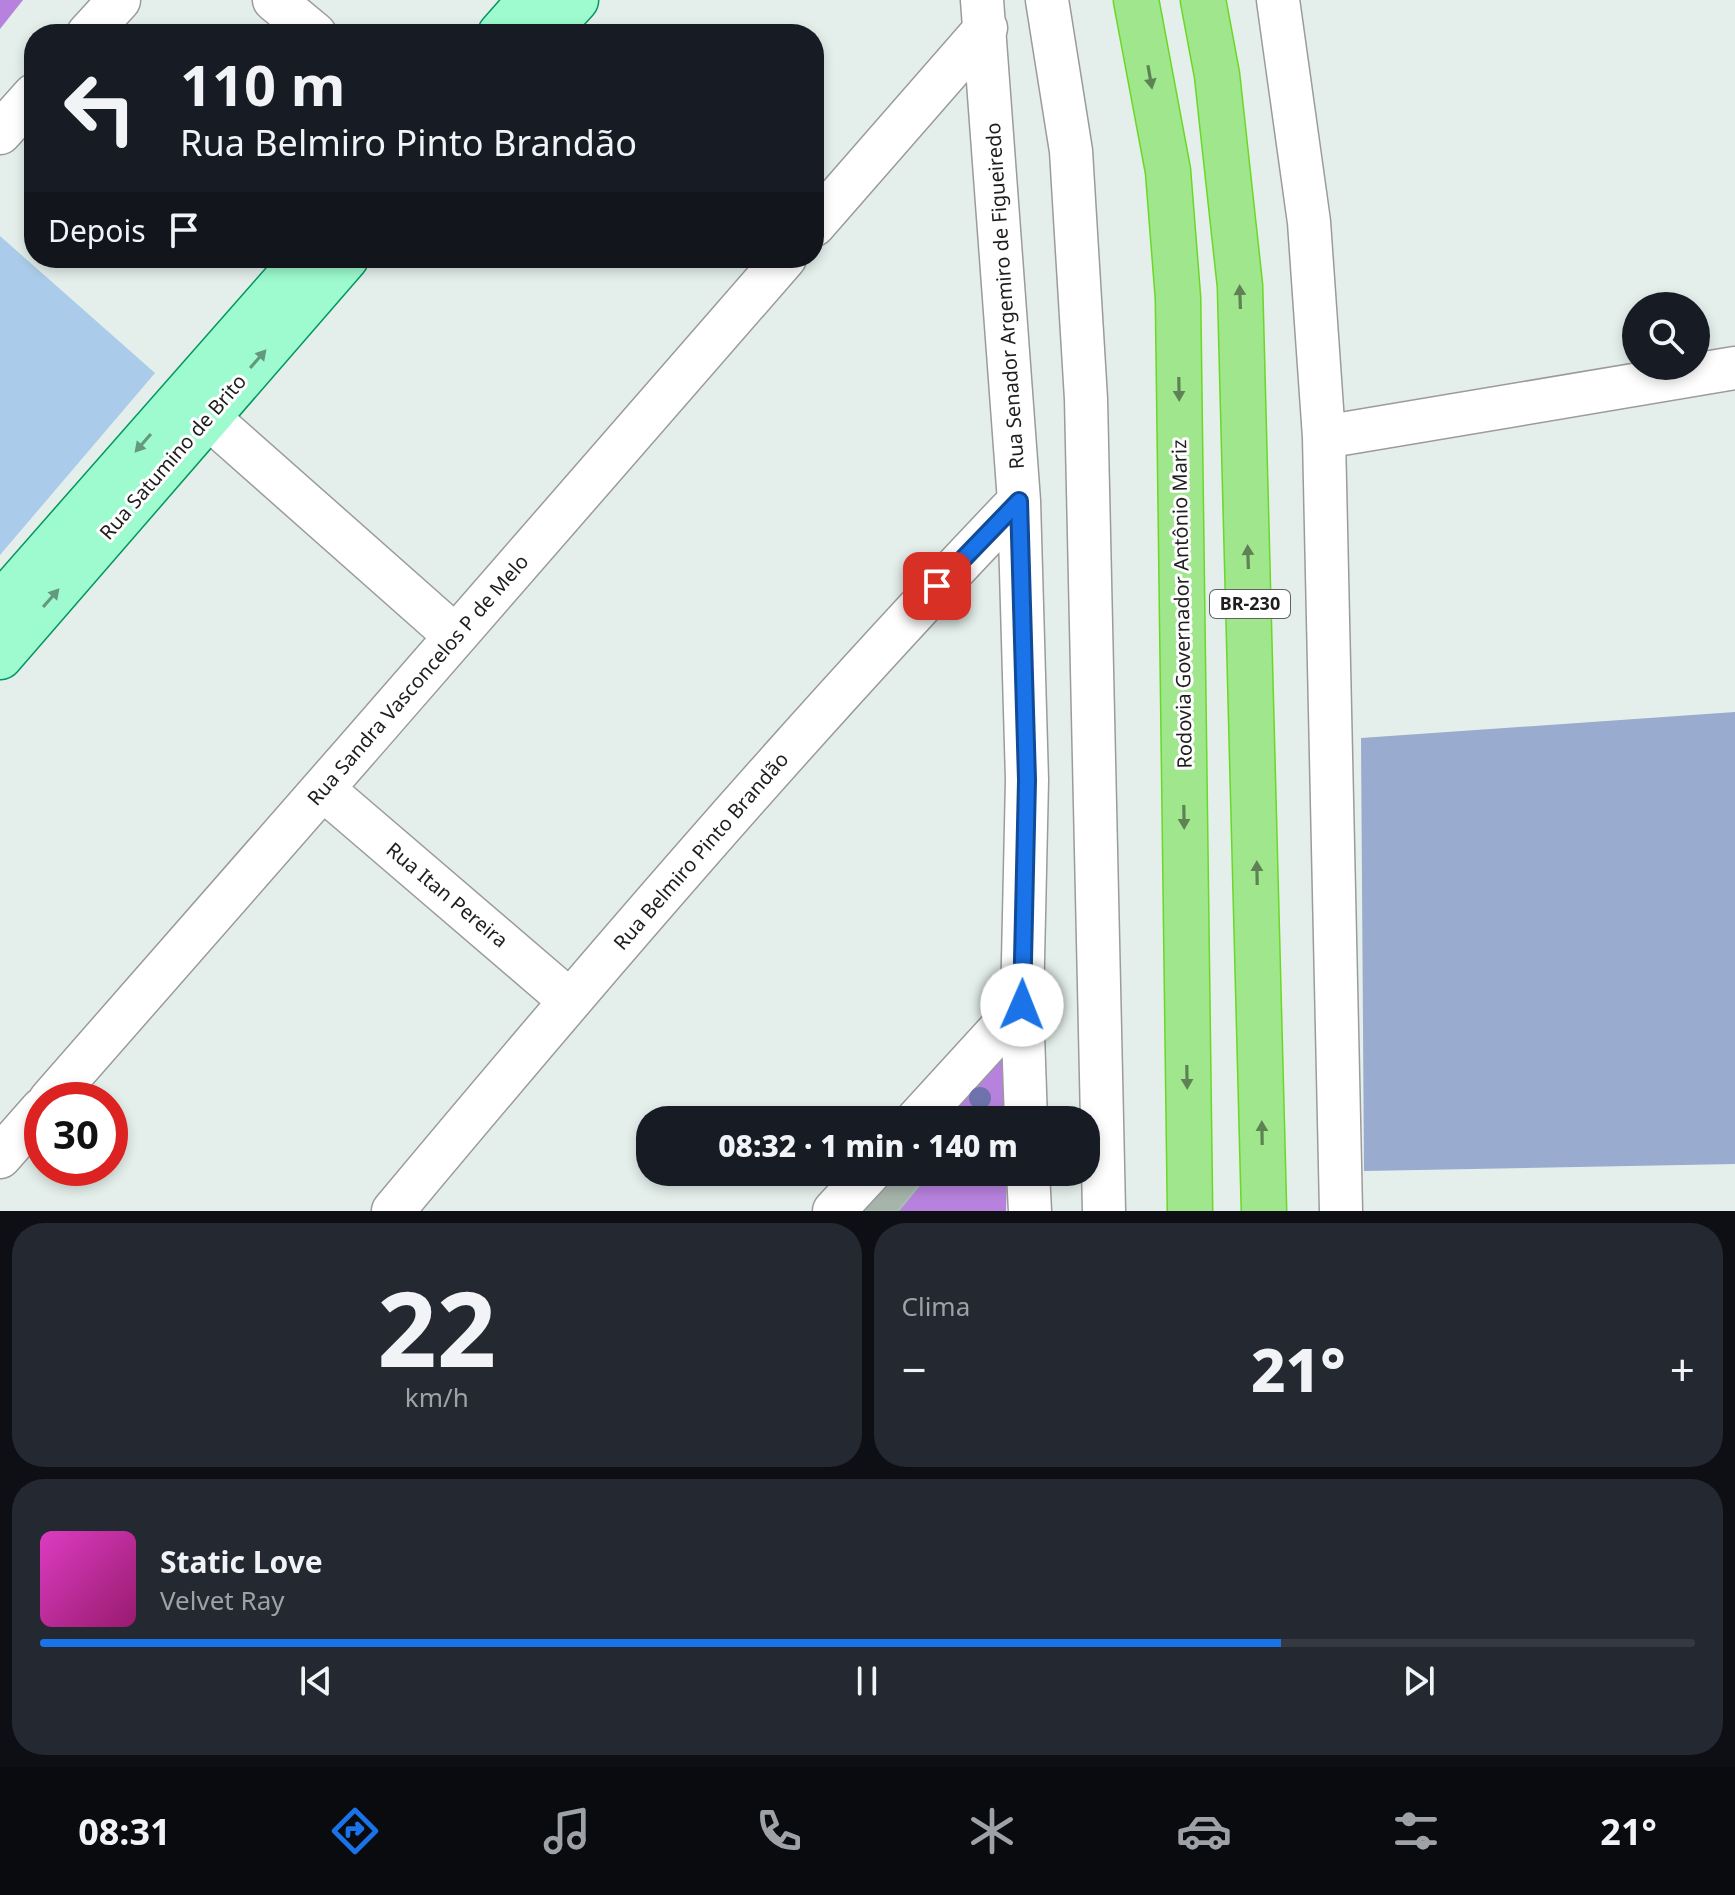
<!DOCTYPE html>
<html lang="pt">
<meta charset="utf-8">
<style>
body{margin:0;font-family:"Noto Sans",sans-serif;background:#242831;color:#f1f3f6;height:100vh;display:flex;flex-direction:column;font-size:30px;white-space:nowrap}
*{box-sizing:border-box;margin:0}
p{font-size:26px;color:#9ea1a6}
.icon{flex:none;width:44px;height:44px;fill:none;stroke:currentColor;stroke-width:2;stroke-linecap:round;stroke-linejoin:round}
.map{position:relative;height:1211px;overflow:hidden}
.drawer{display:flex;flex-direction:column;gap:12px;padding:12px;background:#0d0f14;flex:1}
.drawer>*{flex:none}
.top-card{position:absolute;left:24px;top:24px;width:800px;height:244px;border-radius:32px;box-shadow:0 4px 12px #0003;background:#171b24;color:#f1f3f6;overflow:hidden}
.tools{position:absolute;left:1622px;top:292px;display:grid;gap:16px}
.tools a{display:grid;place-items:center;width:88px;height:88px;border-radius:50%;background:#171b24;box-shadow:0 4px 12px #0003;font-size:40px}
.speed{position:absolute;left:24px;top:1082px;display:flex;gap:16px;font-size:40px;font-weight:700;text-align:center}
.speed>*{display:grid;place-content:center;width:104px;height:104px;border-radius:50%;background:#171b24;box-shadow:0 4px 12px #0003;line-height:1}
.speed .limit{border:12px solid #d22;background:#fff;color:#111}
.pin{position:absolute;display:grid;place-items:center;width:68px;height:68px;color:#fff;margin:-34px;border-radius:16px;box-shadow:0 4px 12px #0006}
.me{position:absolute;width:88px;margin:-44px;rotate:1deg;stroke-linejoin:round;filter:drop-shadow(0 0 6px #0008)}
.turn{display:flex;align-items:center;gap:28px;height:168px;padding:0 24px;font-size:36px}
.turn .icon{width:104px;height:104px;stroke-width:2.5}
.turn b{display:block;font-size:56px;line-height:68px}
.then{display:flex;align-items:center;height:76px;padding:0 24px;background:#0003;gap:16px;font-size:30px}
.big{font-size:60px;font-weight:800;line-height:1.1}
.drawer .card{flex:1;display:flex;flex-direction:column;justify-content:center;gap:12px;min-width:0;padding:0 28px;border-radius:32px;background:#242831}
.drawer .dial{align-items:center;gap:0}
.dial b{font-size:104px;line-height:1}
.song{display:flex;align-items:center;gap:24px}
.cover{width:96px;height:96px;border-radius:12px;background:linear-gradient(135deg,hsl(310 70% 55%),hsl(320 70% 35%))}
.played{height:8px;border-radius:4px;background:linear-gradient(90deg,#1a73e8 75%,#363941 75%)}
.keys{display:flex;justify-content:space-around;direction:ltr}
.heat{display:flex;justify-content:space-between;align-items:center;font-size:44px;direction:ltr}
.drawer .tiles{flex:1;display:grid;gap:12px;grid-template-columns:1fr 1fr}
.card:last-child{grid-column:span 2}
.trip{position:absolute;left:636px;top:1106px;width:464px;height:80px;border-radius:32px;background:#171b24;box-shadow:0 4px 12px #0003;font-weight:800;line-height:80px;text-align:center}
.tabs{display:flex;height:128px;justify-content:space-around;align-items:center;background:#090b0e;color:#9ea1a6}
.tabs .icon{width:56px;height:56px}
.tabs .on{color:#1a73e8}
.tabs b{font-size:36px;color:#f1f3f6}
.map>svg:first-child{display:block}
.grass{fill:#aacbe9}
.forest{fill:#99abce}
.pitch{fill:#b782dd}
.building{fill:#a6b4ac;stroke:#a6c0b1;stroke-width:2}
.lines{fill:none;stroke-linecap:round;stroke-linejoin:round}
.minor-casing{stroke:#9b9b9b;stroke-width:45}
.major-casing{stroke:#02965f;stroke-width:47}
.highway-casing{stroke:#6ad826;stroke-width:47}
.minor{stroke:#fff;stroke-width:42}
.major{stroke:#9dfbcf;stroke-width:44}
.highway{stroke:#a0e68c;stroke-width:44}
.tree{fill:#7072ad}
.oneway{fill:#5f8255}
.oneway2{fill:#64987f}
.route-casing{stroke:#114b97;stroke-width:20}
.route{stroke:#1a73e8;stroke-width:14}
.labels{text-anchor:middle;stroke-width:6;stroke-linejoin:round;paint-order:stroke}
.shield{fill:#fff;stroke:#626262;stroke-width:2}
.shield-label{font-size:18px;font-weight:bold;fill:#1e1e1e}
.street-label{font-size:20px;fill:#1e1e1e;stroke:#fff}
</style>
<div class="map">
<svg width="1735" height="1211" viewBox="0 0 1735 1211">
<rect width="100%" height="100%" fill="#e4efeb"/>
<path class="grass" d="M0,236L155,373L0,555Z"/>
<path class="forest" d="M1735,712V1164L1364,1171L1361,738Z"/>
<path class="pitch" d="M0,0H23L0,29Z
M1012,1027L1009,1120H929Z
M882,1172H1007L1006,1211H847Z"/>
<path class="building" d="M880,1172H930L898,1211H844Z"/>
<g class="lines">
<defs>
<path id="minor" d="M274,0L315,34
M982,0L1019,501L1027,780L1022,1005L1026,1120
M1047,0L1071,151L1086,399L1104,1211
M1278,0L1309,222L1324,437L1341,1211
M88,34L119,0
M0,133L34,95
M814,225L986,28
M184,396L454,635
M1324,437L1735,368
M324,790L569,1000
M50,1100C297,821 539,538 785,258
M917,1120L1022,1005
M0,1157L42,1109
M1028,1172L1030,1211
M393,1211C595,969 801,729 1019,501
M834,1211L870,1172"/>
<path id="major" d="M500,34L530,0
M545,34L576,0
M0,605L305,258
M0,657L346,258"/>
<path id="highway" d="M1136,0L1168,171L1178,298L1190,1211
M1203,0L1217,75L1240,286L1264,1211"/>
</defs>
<use href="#minor" class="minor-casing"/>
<use href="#major" class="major-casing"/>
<use href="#highway" class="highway-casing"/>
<use href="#minor" class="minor"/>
<use href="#major" class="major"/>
<use href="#highway" class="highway"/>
</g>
<circle class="tree" cx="980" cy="1098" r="11"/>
<defs><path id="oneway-solid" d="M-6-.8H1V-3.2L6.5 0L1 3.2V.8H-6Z" transform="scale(2)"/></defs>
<g class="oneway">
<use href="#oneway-solid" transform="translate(1150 77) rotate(80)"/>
<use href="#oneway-solid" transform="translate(1240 297) rotate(-92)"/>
<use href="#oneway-solid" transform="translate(1179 389) rotate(89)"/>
<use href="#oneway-solid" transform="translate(1248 557) rotate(-92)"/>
<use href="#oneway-solid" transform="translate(1184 817) rotate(89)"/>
<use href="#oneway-solid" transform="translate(1257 873) rotate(-91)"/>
<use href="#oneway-solid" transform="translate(1187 1077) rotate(89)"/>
<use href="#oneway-solid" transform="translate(1262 1133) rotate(-91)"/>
</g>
<g class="oneway2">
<use href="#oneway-solid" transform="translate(258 359) rotate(-49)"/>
<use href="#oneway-solid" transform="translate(143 443) rotate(131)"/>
<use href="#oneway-solid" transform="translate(51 598) rotate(-49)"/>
</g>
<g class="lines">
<defs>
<path id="route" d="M937,586L1019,501L1027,780L1022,1005"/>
</defs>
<use href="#route" class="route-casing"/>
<use href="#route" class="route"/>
</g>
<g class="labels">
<rect class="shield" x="1210" y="590" width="80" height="28" rx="6"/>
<g class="shield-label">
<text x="1250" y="610">BR-230</text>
</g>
<g class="street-label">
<text transform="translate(1005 296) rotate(-94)" y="7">Rua Senador Argemiro de Figueiredo</text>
<text transform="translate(173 457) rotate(-49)" y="7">Rua Satumino de Brito</text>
<text transform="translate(1182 604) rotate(-91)" y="7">Rodovia Governador Antônio Mariz</text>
<text transform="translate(418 680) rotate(-49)" y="7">Rua Sandra Vasconcelos P de Melo</text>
<text transform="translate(701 851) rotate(-49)" y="7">Rua Belmiro Pinto Brandão</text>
<text transform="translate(447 895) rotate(40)" y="7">Rua Itan Pereira</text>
</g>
</g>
</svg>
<div class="tools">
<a><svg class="icon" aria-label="search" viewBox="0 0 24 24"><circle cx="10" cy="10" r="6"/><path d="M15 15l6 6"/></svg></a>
</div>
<div class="speed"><div class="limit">30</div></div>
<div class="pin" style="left:937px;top:586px;background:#d93025"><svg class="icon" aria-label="arrive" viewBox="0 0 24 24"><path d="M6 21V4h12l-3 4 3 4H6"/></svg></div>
<svg class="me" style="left:1022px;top:1005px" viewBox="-20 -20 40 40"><circle r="19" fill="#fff"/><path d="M0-13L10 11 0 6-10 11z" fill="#1a73e8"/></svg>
<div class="trip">08:32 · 1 min · 140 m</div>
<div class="top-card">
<div class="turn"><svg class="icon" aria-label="left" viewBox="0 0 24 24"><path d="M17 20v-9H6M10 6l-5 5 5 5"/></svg><div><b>110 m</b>Rua Belmiro Pinto Brandão</div></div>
<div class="then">Depois<svg class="icon" aria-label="arrive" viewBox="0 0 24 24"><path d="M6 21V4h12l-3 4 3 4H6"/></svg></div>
</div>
</div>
<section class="drawer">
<div class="tiles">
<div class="card dial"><b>22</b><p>km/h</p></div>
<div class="card"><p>Clima</p>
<div class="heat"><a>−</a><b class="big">21°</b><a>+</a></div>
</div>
<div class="card">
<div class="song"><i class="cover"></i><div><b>Static Love</b><p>Velvet Ray</p></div></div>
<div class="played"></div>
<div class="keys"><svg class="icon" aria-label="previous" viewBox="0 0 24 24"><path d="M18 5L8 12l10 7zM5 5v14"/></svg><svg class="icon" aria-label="pause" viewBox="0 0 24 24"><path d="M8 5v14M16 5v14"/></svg><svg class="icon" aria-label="next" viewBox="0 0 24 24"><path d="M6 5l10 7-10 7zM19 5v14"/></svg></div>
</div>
</div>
</section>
<nav class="tabs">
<b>08:31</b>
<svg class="icon on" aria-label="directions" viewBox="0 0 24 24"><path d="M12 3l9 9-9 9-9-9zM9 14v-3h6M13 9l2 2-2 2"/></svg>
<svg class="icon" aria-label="music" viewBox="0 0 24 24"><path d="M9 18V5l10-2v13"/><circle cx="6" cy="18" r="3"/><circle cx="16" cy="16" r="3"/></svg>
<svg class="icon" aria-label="phone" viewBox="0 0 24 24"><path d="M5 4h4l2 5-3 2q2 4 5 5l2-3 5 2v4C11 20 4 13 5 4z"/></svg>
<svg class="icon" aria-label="climate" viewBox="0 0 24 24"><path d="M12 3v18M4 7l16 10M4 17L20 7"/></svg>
<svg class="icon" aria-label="car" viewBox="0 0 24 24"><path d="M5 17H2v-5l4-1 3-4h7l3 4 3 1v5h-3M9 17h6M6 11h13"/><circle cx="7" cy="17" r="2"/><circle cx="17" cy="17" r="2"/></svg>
<svg class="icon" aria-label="filters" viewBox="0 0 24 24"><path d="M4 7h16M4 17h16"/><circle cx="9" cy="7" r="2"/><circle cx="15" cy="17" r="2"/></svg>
<b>21°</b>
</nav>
